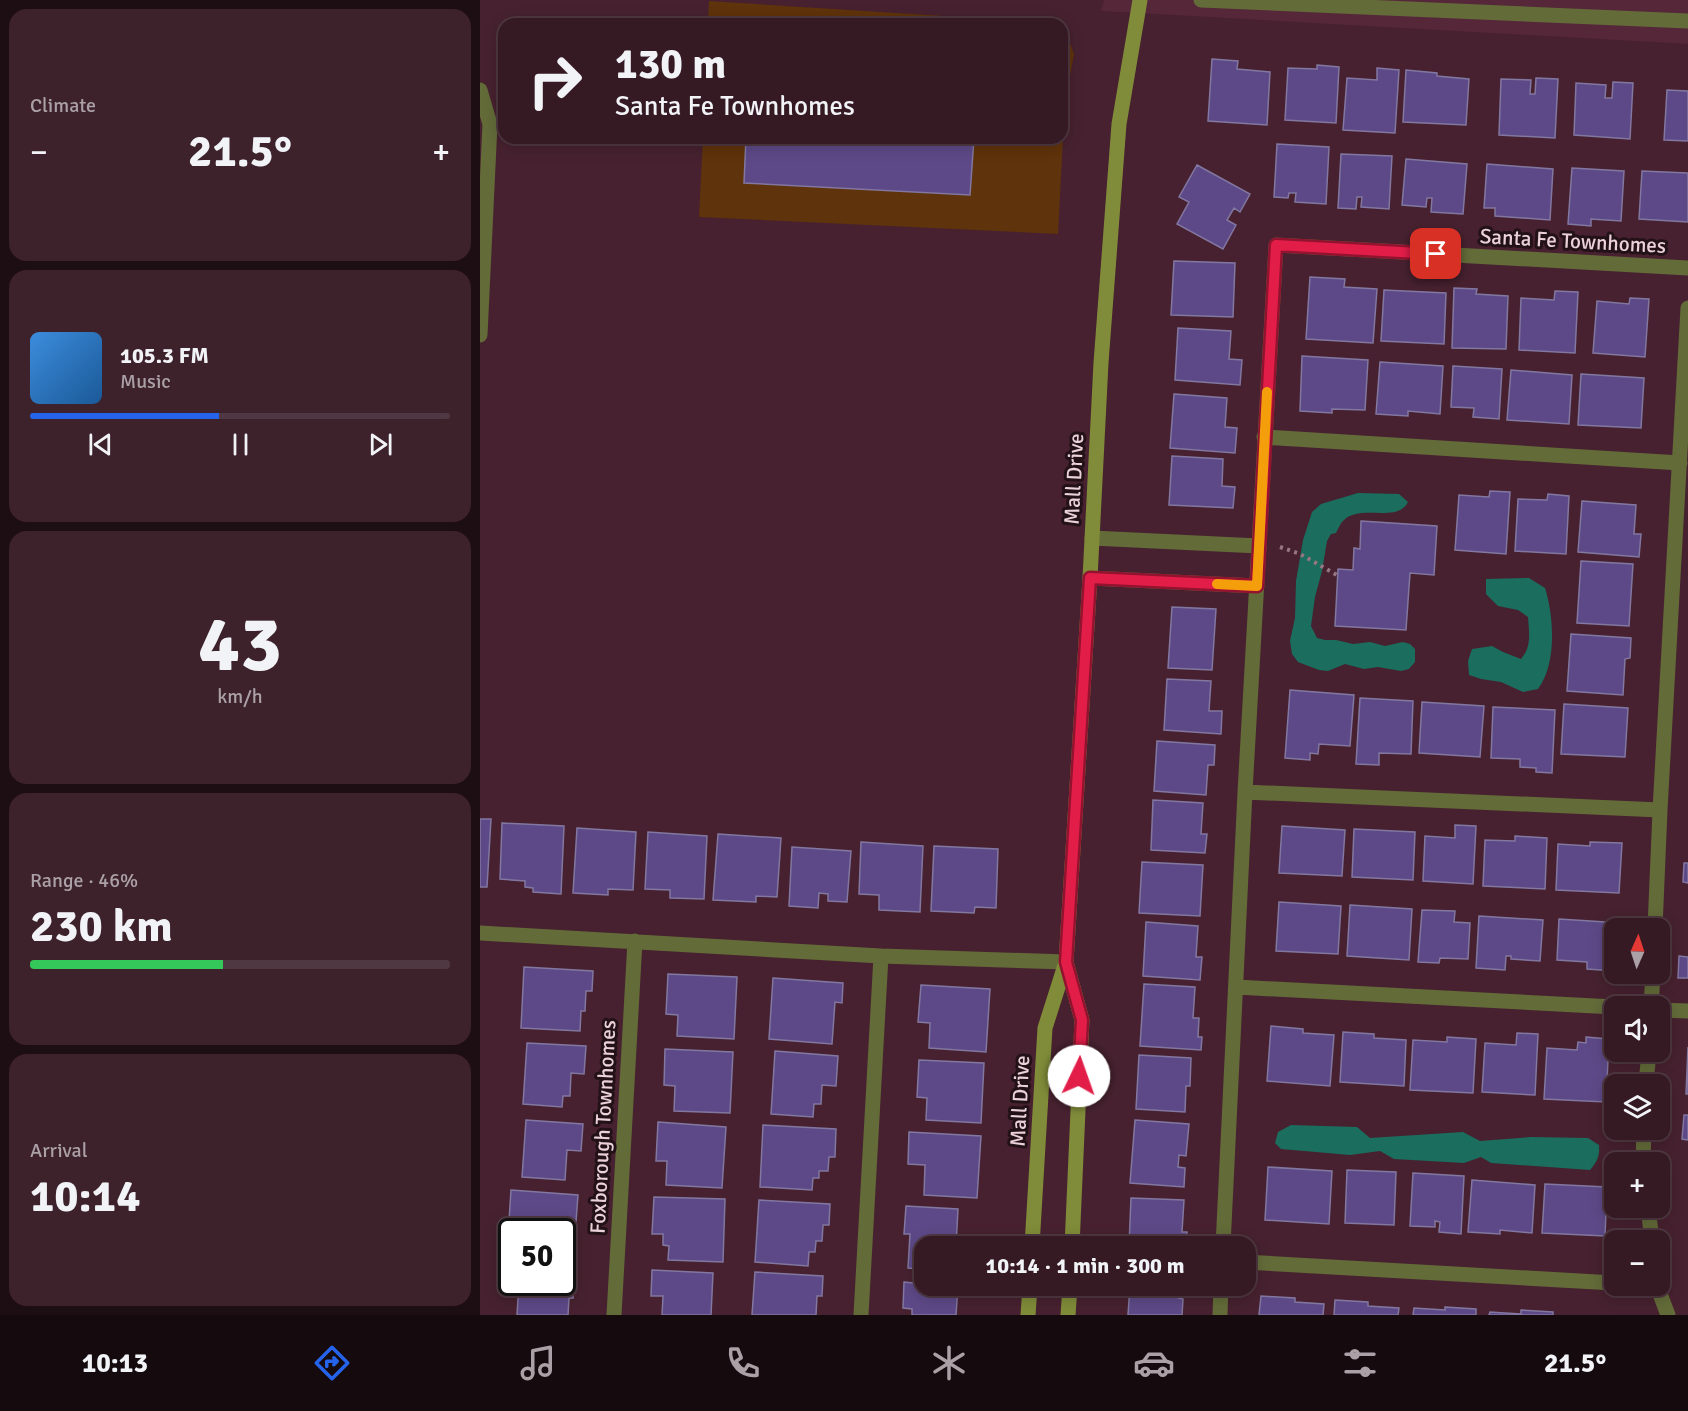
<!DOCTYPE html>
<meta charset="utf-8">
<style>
body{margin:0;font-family:Signika,sans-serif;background:#3d222b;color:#f1f3f6;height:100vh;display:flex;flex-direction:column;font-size:22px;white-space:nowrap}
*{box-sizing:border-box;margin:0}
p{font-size:20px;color:#aaa0a6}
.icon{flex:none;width:33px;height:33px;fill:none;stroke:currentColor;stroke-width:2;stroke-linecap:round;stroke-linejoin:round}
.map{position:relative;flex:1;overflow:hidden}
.sheet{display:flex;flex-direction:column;gap:9px;padding:9px;background:#1d0e13;width:480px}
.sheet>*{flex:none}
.banner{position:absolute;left:18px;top:18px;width:570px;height:126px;border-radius:18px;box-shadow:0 3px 15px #0003,0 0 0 2px #4f3841;background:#351923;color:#f1f3f6;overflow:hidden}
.needle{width:39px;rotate:3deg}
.buttons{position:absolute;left:1124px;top:918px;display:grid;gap:12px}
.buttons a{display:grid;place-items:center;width:66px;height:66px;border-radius:12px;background:#351923;box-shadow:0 3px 15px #0003,0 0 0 2px #4f3841;font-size:30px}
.speed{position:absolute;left:18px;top:1218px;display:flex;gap:12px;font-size:30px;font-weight:700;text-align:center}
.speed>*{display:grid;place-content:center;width:78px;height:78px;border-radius:50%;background:#351923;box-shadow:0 3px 15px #0003,0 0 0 2px #4f3841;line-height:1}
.speed .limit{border:3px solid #111;border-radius:9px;background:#fff;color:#111}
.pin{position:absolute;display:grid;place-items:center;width:51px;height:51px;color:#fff;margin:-26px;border-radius:12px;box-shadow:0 3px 9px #0006}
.me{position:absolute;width:66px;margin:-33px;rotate:3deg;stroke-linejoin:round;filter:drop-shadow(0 0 4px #0008)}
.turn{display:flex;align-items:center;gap:21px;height:126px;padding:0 18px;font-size:27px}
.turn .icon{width:78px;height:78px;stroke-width:2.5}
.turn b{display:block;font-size:42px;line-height:51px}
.big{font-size:45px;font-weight:800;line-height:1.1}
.sheet .widget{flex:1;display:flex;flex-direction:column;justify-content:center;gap:9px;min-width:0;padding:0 21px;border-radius:18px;background:#3d222b}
.sheet .dial{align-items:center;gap:0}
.dial b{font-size:78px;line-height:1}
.song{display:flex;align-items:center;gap:18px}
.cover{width:72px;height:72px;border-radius:9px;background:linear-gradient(135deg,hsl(210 70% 55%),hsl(210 70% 35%))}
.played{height:6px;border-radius:3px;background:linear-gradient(90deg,#2563eb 45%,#4f3841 45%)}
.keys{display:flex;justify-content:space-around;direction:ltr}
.heat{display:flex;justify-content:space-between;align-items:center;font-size:33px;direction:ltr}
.charge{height:9px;border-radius:4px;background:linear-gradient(90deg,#34c759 46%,#4f3841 0)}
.trip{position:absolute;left:434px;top:1236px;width:342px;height:60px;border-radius:18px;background:#351923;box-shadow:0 3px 15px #0003,0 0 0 2px #4f3841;font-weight:800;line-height:60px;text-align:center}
.dock{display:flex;height:96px;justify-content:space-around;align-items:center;background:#150a0e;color:#aaa0a6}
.dock .icon{width:42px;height:42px}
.dock .selected{color:#2563eb}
.dock b{font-size:27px;color:#f1f3f6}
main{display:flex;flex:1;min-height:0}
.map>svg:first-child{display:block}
.built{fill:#552739}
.green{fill:#5f330b}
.water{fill:#1b6d5d}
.building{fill:#5d4987;stroke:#8277a0;stroke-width:1.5}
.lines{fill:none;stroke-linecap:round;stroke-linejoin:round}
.path{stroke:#977782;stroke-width:4;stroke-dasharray:3 4.5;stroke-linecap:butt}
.minor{stroke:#636b39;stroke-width:15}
.secondary{stroke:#808c39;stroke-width:15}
.route-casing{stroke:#92132f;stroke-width:15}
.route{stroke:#e11d48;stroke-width:10}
.slow{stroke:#f59e0b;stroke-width:10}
.labels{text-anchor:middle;stroke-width:6;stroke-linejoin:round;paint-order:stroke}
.street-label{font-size:21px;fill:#ebd1d9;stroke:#221117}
</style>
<main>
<section class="sheet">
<div class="widget"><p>Climate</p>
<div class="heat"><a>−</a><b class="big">21.5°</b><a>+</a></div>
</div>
<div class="widget">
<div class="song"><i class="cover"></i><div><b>105.3 FM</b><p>Music</p></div></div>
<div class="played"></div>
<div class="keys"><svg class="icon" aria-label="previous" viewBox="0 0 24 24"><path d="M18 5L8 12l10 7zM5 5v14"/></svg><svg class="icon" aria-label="pause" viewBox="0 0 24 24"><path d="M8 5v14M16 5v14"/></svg><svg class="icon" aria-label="next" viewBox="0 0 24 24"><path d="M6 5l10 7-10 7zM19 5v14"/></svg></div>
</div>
<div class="widget dial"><b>43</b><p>km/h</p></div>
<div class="widget"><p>Range · 46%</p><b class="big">230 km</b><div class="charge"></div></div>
<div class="widget"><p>Arrival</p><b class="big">10:14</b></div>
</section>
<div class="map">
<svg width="1208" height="1315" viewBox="0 0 1208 1315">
<rect width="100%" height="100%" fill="#47212f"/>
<path class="built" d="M624,0H1208V44L621,11Z"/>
<path class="green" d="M229,1L558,22L566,24H228Z
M582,32L589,40L594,54L586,98L583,137L578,234L219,217L223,138H266L264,183L490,195L494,138H582Z"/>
<path class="water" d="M878,493L919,494L928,502C917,524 880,503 863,521C860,524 858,529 856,533L851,534L847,541L842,571L835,597L831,626L837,638L845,640H856L873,644L890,642L905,646L923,642L930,644L935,649V662L929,669L921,671L898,667L884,669L865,664L848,671L839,670L818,662L812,654L810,641L815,618L816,581L823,540L832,512L841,504Z
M1049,578L1065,588C1074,616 1077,664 1058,689L1043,692L1021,682L1001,679L989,675L988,661L992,649L1012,646L1023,652L1041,659C1052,646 1049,633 1048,617L1038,610L1018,606L1006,594V579Z
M811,1125L877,1127L890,1138L983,1132L1000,1141L1051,1137L1108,1138L1119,1145C1120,1156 1117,1162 1110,1170L1011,1163L1001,1157L984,1163L914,1159L900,1151L870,1155L801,1149L795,1143L798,1132Z"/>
<path class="building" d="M732,59L758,61L757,69L790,72L787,125L728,121Z
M837,65L859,67L856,123L805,120L808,68L837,69Z
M897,68L919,70L915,133L863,130L867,78L897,80Z
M926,70L957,73V76L989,79L986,125L923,122Z
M1056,78L1078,79L1075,138L1019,135L1021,79L1051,80L1050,94H1055Z
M1133,82L1153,83L1150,139L1094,135L1096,83L1126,85L1125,98H1132Z
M1187,90L1208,91V141L1184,140Z
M266,138H494L490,195L264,183Z
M797,144L849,147L846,204L815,202L816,193H809L808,198L794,197Z
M861,154L912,156L909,209L881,207L882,197H877L876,209L858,208Z
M926,159L987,164L983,214L951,212L952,198H947L946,207L922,205Z
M1007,164L1073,169L1070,220L1015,216V208H1004Z
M717,165L770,194L760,212L754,208L747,220L756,225L743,249L697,224L709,202L699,197Z
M1092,168L1144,171L1141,221L1111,219V226L1088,224Z
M1162,171L1208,173V222L1159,219Z
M694,261L755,263L753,317L691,315Z
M830,277L865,279L864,287L897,289L893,343L826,339Z
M974,288L997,289L996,294L1028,296L1026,349L972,348Z
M904,290L966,293L964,344L901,341Z
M1075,291L1098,292L1095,353L1039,350L1041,298L1074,300Z
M1150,298L1169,299L1165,357L1113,353L1117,301L1149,304Z
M698,328L751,331L749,359L762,360L760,385L695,380Z
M822,356L888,360L885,410L852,409V413L820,411Z
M900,362L963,366L960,414L928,411V416L896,414Z
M973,366L1022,369L1019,419L993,417L994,408L971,407Z
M1031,370L1092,375L1089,424L1027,420Z
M1101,374L1164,378L1161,428L1098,425Z
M694,394L747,398L745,427L757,428L755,453L690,448Z
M692,456L743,459L742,486L755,487L753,508L689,505Z
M1010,491L1030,492L1026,554L975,550L979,495L1009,497Z
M1068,494L1089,496L1086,554L1035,551L1038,499L1067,500Z
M1102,501L1156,505L1154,534H1161L1159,557L1098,552Z
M881,521L957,526L954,575L930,573L926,630L855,626L858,569L873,570L874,548L880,549Z
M1101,561L1153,564L1149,626L1097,623Z
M692,607L736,609L732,670L688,668Z
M1091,634L1151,638L1150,658L1145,659L1143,695L1087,691Z
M687,679L731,681L729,711H742L741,734L684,730Z
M810,690L874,695L870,746L839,744L838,754L830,753V760L805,758Z
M880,698L933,701L931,754L899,753V765L876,764Z
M942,702L1004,706L1000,757L939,753Z
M1084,704L1148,708L1145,757L1081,754Z
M1013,707L1075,710L1072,773L1056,772V768L1040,767V759L1011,758Z
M677,741L735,745L734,765H728L726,795L674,791Z
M673,800L723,803L721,834H727L725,853L671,850Z
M0,819H11L7,887H0Z
M22,823L84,826L81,894L53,892V888L45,887V881L20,879Z
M975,825L996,826L993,884L943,881L945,836L975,838Z
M802,826L865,830L862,876L799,873Z
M97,828L156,832L153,890L128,889V895L93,893Z
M874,829L935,832L933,880L872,877Z
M168,832L227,836L224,899L190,898V890L165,889Z
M238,834L301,838L297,897L276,896V902L233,900Z
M1035,836L1067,838L1065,889L1003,886L1005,840L1035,841Z
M381,842L443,846L440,912L399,910V895L379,894Z
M1110,842L1142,843L1139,893L1076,890L1078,844L1110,846Z
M454,846L518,849L516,908L495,907L494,913L451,911Z
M312,847L371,851L367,902L348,901V894L339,893L338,908L309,906Z
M662,862L723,865L720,916L659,913Z
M1204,863H1208V883L1203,882Z
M799,902L861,906L858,954L796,951Z
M870,905L932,909L929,960L867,956Z
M942,910L975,911L974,922L990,923L988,959L960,958L959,963L938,962Z
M999,916L1063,920L1060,961L1031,959V956H1026L1025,970L996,968Z
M1079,919L1141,923V928H1134V971L1107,969V962L1077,960Z
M666,922L718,926L716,957H722L720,980L663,976Z
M1199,956L1208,957V978H1198Z
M44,967L113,971L112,991H106L105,1011H101L100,1031L41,1028Z
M188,974L257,977L254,1039L197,1036L198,1015L186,1014Z
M293,978L363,983L362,1003L355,1002L352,1044L289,1039Z
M664,984L715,987L713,1018H719L718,1037H722L721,1050L660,1046Z
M441,985L510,989L506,1052L449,1048L450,1023L438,1022Z
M791,1026L823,1029V1033L854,1035L850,1086L787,1081Z
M863,1032L894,1034V1038L926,1040L924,1086L860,1082Z
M1037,1033L1058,1034L1055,1095L1002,1092L1005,1043L1036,1045Z
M967,1037L996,1039L993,1093L930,1090L933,1040L967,1042Z
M1106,1037L1129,1039L1126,1102L1064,1099L1067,1048L1097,1050L1098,1042L1106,1043Z
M47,1043L106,1046L104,1074L91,1073L90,1096H83L82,1107L43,1104Z
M1208,1047V1094H1206Z
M185,1049L253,1052L250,1113L194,1111L195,1086L184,1085Z
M295,1051L358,1056L356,1086L342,1085L341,1104H334L333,1117L291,1114Z
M659,1055L711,1058L710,1086H706L705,1112L656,1109Z
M439,1060L504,1063L501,1123L446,1120L447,1098L437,1097Z
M1204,1115H1208V1140L1202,1139Z
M46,1120L103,1124L101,1151L87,1150L85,1180L42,1177Z
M655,1120L709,1124L706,1156L699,1155L698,1167L705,1168L704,1187L650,1183Z
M178,1122L246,1127L242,1188L186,1185L187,1161H176Z
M283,1125L356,1129L355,1157H349L348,1171H339V1178H333L332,1190L280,1187Z
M429,1132L501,1136L497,1198L444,1195L445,1165L428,1164Z
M788,1167L852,1171L849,1224L785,1220Z
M867,1170L916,1172L914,1225L865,1223Z
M933,1173L984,1176L981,1234L959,1232L960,1222L955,1221V1227L930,1226Z
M992,1180L1055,1185L1052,1233L1020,1230V1234L988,1232Z
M1065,1184L1127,1187L1125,1236L1062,1233Z
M31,1190L98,1195L96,1222L79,1221L78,1229H83V1240L82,1232H32V1252H27Z
M174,1197L245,1199L243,1262L188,1260L189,1246L183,1245V1234H172Z
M651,1198L704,1200L702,1232H707L706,1246H649Z
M279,1200L350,1204L349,1225H343L342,1241H336L335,1252H329L328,1266L275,1262Z
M426,1206L478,1209L476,1246H444V1269L428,1268L430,1234H424Z
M82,1268L94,1269L93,1298H89L88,1315H37L39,1282H82Z
M172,1270L233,1273L231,1315H182L183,1296H171Z
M275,1272L343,1276L342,1296H337L336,1315H272Z
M424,1282L444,1284V1286H478L476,1315H432V1309L423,1308Z
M650,1286H699L698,1298L703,1299L702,1315H648Z
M781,1296L815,1298V1302L844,1304L843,1315H779Z
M855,1300L888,1302V1306L919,1308L918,1315H854Z
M965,1307L996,1309V1315H933L934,1308L965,1310Z
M1041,1310L1073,1312V1315H1009L1010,1312L1041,1314Z"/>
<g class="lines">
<path class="path" d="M800,547L820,554L857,575"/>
<path class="minor" d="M721,0L1208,21
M0,90L10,124L0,335
M784,437L1200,463
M612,538L779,546
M610,578L777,586
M765,792L1180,810
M1175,928L1180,810L1208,308
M0,933L401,956L586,962
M756,987L1134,1007
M1171,1006L1173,974
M1179,1010L1208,1011
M1166,1084L1169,1052
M1163,1162L1164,1130
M1168,1208L1172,1240
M743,1246L765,792L796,245L1208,268
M765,1262L1134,1283
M1177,1286L1188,1315
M134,1315L155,941
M381,1315L401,956
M740,1315L741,1286"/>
<path class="secondary" d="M586,962L602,1020L592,1246
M552,1246L565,1028L586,962L610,578L621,363L639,124L660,0
M548,1315L550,1286
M588,1315L590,1286"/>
</g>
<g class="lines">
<defs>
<path id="route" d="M599,1076L602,1020L586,962L610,578L777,586L796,245L956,254"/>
</defs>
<use href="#route" class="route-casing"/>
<use href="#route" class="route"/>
<path class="slow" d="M737,584L777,586L787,392"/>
</g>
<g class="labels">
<g class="street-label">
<text transform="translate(1093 241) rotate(3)" y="7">Santa Fe Townhomes</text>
<text transform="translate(594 479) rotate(-87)" y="7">Mall Drive</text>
<text transform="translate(540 1101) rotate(-87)" y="7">Mall Drive</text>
<text transform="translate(123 1127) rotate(-87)" y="7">Foxborough Townhomes</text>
</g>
</g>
</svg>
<div class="buttons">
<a><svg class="needle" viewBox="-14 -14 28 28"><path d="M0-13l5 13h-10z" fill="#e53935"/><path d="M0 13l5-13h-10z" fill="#aaa0a6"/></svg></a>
<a><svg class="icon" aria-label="sound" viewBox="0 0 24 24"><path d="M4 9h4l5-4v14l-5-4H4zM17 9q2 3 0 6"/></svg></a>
<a><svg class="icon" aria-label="layers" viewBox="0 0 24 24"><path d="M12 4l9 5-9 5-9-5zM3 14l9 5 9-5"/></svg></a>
<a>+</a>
<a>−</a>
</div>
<div class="speed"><div class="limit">50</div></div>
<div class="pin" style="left:956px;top:254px;background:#d93025"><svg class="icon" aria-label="arrive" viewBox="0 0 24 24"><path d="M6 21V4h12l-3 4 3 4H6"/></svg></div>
<svg class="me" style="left:599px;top:1076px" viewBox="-20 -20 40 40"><circle r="19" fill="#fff"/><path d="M0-13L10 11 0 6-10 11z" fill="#e11d48"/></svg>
<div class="trip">10:14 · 1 min · 300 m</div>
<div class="banner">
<div class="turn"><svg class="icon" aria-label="right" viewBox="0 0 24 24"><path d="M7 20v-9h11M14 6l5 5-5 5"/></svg><div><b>130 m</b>Santa Fe Townhomes</div></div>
</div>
</div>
</main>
<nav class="dock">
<b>10:13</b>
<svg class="icon selected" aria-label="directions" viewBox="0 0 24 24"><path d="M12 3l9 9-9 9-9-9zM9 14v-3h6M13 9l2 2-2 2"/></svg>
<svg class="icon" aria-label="music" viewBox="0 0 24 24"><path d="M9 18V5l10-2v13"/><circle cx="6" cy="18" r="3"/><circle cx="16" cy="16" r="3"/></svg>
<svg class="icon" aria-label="phone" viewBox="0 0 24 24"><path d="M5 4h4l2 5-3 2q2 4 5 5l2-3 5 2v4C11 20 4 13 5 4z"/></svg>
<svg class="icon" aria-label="climate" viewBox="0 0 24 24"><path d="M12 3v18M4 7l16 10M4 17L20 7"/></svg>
<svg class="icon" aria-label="car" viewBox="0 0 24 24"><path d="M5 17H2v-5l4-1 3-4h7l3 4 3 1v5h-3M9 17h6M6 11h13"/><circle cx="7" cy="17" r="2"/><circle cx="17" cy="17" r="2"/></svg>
<svg class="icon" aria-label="filters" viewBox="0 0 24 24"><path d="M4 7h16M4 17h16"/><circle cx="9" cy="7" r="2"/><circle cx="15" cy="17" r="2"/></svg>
<b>21.5°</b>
</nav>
